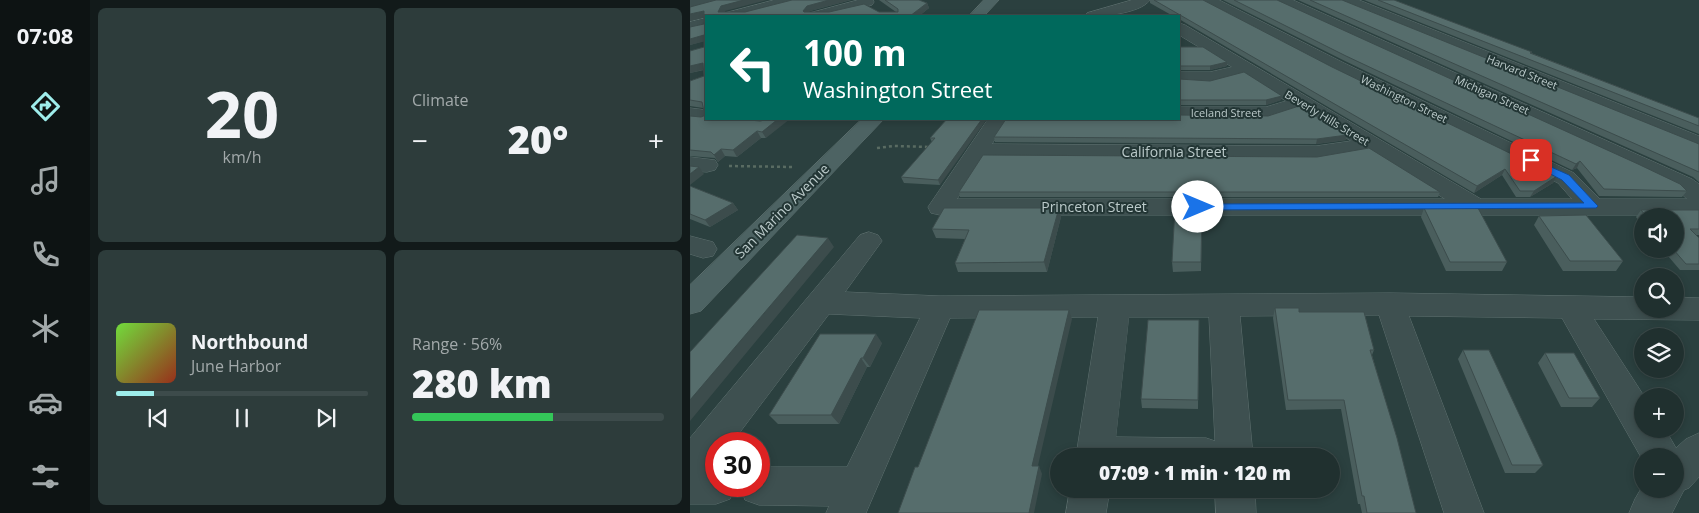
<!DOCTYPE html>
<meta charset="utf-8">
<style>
body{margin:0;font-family:"Open Sans",sans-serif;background:#2d3c3b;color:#f1f3f6;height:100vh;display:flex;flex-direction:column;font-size:19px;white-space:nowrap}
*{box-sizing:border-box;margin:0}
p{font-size:16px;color:#a2a9aa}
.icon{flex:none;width:28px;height:28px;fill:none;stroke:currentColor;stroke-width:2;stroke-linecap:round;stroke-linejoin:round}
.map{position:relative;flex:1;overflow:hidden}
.panel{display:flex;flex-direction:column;gap:8px;padding:8px;background:#121a1a;width:600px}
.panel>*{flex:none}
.banner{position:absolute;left:15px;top:15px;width:475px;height:105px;border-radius:0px;box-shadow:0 2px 8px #0003,0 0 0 1px #3d4b4b;background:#00695c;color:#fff;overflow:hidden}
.controls{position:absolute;left:944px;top:208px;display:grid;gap:10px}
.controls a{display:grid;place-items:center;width:50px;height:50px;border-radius:50%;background:#20302f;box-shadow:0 2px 8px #0003,0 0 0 1px #3d4b4b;font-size:25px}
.speed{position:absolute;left:15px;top:432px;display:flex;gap:10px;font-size:25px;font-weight:700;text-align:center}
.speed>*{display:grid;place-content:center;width:65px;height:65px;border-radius:50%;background:#20302f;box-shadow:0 2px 8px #0003,0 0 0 1px #3d4b4b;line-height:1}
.speed .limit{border:8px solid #d22;background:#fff;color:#111}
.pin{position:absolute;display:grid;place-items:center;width:42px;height:42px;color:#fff;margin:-21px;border-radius:10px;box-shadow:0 2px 8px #0006}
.me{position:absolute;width:55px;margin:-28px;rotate:90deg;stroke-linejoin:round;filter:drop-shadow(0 0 4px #0008)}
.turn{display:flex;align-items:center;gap:18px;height:105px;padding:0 15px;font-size:22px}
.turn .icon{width:65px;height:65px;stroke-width:2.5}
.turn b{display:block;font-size:35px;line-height:42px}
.big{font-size:38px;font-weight:800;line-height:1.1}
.panel .tile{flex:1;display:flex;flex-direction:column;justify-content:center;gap:8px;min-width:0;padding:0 18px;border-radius:8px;background:#2d3c3b}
.panel .dial{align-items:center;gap:0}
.dial b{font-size:65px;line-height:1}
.song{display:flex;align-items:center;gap:15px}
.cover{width:60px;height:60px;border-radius:8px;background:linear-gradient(135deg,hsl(100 70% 55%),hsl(10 70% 35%))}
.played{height:5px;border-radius:2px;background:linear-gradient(90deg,#9eedeb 15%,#3d4b4b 15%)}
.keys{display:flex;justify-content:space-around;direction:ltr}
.heat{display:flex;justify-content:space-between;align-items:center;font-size:28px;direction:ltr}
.charge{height:8px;border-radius:4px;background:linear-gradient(90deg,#34c759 56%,#3d4b4b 0)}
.panel .tiles{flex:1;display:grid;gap:8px;grid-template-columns:repeat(2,1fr)}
.trip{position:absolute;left:360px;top:448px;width:290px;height:50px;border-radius:25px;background:#20302f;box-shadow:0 2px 8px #0003,0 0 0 1px #3d4b4b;font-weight:800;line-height:50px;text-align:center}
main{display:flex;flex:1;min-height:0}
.dock{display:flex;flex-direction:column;width:90px;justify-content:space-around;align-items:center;background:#0d1313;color:#a2a9aa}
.dock .icon{width:35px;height:35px}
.dock .active{color:#9eedeb}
.dock b{font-size:22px;color:#f1f3f6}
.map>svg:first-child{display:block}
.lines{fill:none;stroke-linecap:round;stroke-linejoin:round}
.street-casing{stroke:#5f7170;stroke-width:1}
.secondary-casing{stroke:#5f7170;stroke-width:1}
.path{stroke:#596b62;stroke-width:2.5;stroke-dasharray:3 3;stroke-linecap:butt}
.street{fill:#3e5050;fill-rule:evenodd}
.secondary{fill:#4d6363;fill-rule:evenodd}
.wall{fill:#4a5e5d}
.shaded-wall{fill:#3c4c4c}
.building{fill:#566d6c;stroke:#3c4c4c}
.route{fill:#1a73e8;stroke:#114b97}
.labels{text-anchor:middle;stroke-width:4;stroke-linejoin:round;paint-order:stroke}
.far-street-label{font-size:11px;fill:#bbcaca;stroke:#233635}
.street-label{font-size:14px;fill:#bbcaca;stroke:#233635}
</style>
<main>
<nav class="dock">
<b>07:08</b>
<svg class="icon active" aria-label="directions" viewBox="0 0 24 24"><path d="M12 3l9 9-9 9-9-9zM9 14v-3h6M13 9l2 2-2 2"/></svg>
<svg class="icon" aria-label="music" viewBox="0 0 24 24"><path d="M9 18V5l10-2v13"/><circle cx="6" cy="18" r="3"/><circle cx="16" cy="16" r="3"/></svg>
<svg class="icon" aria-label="phone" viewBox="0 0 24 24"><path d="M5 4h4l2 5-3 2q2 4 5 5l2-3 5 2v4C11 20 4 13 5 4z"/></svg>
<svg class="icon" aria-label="climate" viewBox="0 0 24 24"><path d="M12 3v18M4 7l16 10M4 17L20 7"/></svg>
<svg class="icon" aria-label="car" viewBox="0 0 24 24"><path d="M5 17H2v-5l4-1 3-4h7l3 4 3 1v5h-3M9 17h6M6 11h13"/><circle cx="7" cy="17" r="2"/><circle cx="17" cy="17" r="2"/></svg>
<svg class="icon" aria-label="filters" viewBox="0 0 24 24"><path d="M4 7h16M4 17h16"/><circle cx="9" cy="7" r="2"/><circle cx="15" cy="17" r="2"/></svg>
</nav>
<section class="panel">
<div class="tiles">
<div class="tile dial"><b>20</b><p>km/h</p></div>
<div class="tile"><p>Climate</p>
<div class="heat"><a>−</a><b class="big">20°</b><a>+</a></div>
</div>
<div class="tile">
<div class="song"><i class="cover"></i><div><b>Northbound</b><p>June Harbor</p></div></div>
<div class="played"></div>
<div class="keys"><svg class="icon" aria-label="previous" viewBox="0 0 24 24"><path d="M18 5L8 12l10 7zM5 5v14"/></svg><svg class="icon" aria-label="pause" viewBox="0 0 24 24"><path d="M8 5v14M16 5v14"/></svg><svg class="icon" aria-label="next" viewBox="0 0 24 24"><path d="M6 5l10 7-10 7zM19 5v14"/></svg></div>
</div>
<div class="tile"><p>Range · 56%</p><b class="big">280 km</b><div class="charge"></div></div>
</div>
</section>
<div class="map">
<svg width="1009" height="513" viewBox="0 0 1009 513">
<rect width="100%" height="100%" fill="#2b403f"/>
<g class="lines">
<defs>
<path id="street" d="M0,0H25L23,3L0,9Z
M84,0H108L106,3L57,16H32L35,13Z
M168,0H183L184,2L182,5L141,16H117L120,13Z
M442,0H460C450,14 410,17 394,16L397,13Z
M511,0H529L654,63L884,173L910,199H997L986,189L945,169L586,3L584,0H603L1002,179L1009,184V215H250L241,213L238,207L298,119H318L302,144L626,146L661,141L609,109L578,119H488L489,107H576L596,101L554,75L520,84L489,82V72H520L542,67L489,35V23L495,25L791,199H882L868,183L642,71L513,3ZM678,151L755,199H267L294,158L626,160Z
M649,0H669L1009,136V151L651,3Z
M16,18V28L0,32V22Z
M0,108L16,110V119H24L16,122L0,120Z
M46,119H84L85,120L82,124C71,127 60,126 49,123Z
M0,157L25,160L28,165L25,170L17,172L0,171Z
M179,232L188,235L192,241L155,292L250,296L700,293L952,297V309H985V297L1009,298V320L904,319L954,396L952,429H975L986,448L996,439L1009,433V477L999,488L994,490L982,513H939L945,499L952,487L985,489V456H952V459L872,318L719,316L794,513H754L689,315L550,316L563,456H386L408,317L260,318L176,513H136L139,506L69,505L55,500L50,486H69V467H157L230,318L139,314L41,444H26V463L24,466H26V486H45L40,499L26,504H0V438L170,235ZM439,317H519L525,441L516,438L426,437Z
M0,236L23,242L27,249L23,256L13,258L0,254Z
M380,489H420L416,513H376Z
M525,489H565L566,513H526Z"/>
<path id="secondary" d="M294,0H309L294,16H279Z
M172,119H194L11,311L0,314V285Z"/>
</defs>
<use href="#street" class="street-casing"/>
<use href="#secondary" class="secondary-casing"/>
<path class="path" d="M187,148L204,146L241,147
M39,166L102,167"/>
<use href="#street" class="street"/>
<use href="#secondary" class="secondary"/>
</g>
<path class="wall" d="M102,0H161L120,11L118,12H206L189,0H229L237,3L239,8L229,16H16V115L14,111L13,108L0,106V81L14,76V70L0,73V51L14,47V41L0,45V27L14,24V17L0,21V7L35,11L34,12H55Z
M460,0H513L642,67L867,176L863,183L840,197H826L812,175L784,193L489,19V16H483L460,3Z
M533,0H587L997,191L992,197L909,196L887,168L882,170L655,61Z
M608,0H652L1009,144V182L1003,177Z
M674,0H704L1009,118V134Z
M489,47L537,62V66L520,70H489Z
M489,79L591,100L576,105H489Z
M0,116L11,117L70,121L76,138H71L47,157L35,156L28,162L25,158L0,156Z
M257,119L250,185L214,183L211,177L242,142L240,138Z
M657,135L656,140L626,144L305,142L304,137Z
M0,186L43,203L48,210L20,227L0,219Z
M269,192H750L748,197H270Z
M369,208L371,217L357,272H268L265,263L275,239L246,238L242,229Z
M512,208L511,271L483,272L482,262Z
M734,208L817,262L812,271H756L731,217Z
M951,210H1009V235H1006L1009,238V270H990L972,249H985V216H952V225L946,217Z
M849,216L933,261L926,271H873L844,225Z
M585,308L609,312L684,350L682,355L726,513H672L670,504H668L651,409L596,410L583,318Z
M509,320L508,409L452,408L451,399Z
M192,343L180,367H177L149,424H88L79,415Z
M773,350L853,465L845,473H815L768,359Z
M855,353L910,398L902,407H871L848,363Z"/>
<path class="shaded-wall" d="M54,0H77L35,11L31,16L28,12L31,6Z
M139,0H161L120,11L115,16L113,11L117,6Z
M237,3L239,8L229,16H220Z
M14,11L16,17L0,21V14Z
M14,35L16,41L0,45V39Z
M537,62V66L520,70V66Z
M13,63L16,69L0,73V66Z
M592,96L591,100L576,105V100Z
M88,119H100L76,138L72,132Z
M292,119H297L250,185L248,180Z
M67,131L71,138L47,157L43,150Z
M657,135L656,140L626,144L627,139Z
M31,149L35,156L28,162L24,155Z
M890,161L887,168L882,170L886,164Z
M9,167L14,174L0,185V174Z
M815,169L812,175L784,193L787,186Z
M867,176L863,183L840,197L844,191Z
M43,203L48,210L20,227L15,220Z
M369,208L371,217L357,272L354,262Z
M138,238L144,247L0,421V400Z
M379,310L382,319L346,474L342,466Z
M186,334L192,343L180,367L173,358Z
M171,358L177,367L149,424L141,415Z
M349,466L352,474L344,513H339Z"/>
<path class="building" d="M26,0H54L31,6L28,12H55L102,0H139L117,6L113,11L114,12H139L174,4L189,12H208V9L195,0H229L237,3L220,16H16V111H14L12,102L0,100V81L14,76L13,63L0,66V51L14,47V35L0,39V27L14,24V11L0,14V7Z
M464,0H513L642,67L867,176L844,191H830L815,169L787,186Z
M544,0H587L948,164L990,184L997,191L914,189L890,161L886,164L656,56Z
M620,0H652L1009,144V172Z
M688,0H704L842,52L840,53L1009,118V126Z
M489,47H513L537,62L520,66H489Z
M554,72L592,96L576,100H489V79L520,81Z
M609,106L657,135L627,139L304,137L316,119H489V115L578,116Z
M16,115V119H48L70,121L80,119H88L72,132L67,131L43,150L31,149L24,155L21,152L0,150V116L11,117Z
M257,119H292L248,180L211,177L245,138H240Z
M679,148L750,192H269L293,155L627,157Z
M0,166L9,167L0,174Z
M0,186L43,203L15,220L0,214Z
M254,208H369L354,262L265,263L279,230L242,229Z
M485,208H512L511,262H482Z
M734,208H788L817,262H760Z
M951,210H1009V229H1000L1009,238V264H996L983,249H985V216H956Z
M896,215L933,261H880L849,216Z
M107,235L138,238L0,400V352Z
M585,308H609V312H674L684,350H680L707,438L726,513H677L674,496H672L654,400H598Z
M289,310H379L342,466H349L339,513H208L225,467H228Z
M458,320H509L508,400L451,399Z
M130,334H186L173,358H171L141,415H79Z
M773,350H799L853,465H822Z
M855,353H884L910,398H879Z"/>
<path class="route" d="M841,158L879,175L906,204L908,206L906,208L508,210L503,207L508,204L894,203L872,180L837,162V159Z"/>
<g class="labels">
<g class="far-street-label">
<text transform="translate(832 72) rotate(22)" y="4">Harvard Street</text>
<text transform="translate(802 95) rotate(24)" y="4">Michigan Street</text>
<text transform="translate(714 99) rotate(26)" y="4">Washington Street</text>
<text x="536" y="117">Iceland Street</text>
<text transform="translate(637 118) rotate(31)" y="4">Beverly Hills Street</text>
</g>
<g class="street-label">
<text x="484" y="157">California Street</text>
<text x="404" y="212">Princeton Street</text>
<text transform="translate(92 211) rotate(-45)" y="5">San Marino Avenue</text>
</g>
</g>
</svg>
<div class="controls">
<a><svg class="icon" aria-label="sound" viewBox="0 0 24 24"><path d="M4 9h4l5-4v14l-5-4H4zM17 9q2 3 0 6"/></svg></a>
<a><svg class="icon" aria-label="search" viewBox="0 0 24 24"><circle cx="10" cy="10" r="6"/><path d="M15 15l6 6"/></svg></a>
<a><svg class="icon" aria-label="layers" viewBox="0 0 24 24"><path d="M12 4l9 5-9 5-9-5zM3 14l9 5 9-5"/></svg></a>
<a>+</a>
<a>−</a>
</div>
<div class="speed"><div class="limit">30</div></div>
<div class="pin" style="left:841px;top:160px;background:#d93025"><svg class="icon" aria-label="arrive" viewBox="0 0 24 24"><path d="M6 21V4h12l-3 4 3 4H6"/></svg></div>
<svg class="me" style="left:508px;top:207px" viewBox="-20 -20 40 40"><circle r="19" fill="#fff"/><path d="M0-13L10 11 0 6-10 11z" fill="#1a73e8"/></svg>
<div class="trip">07:09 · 1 min · 120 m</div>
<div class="banner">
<div class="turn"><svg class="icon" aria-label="left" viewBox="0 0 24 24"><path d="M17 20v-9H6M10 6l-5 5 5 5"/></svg><div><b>100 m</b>Washington Street</div></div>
</div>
</div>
</main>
